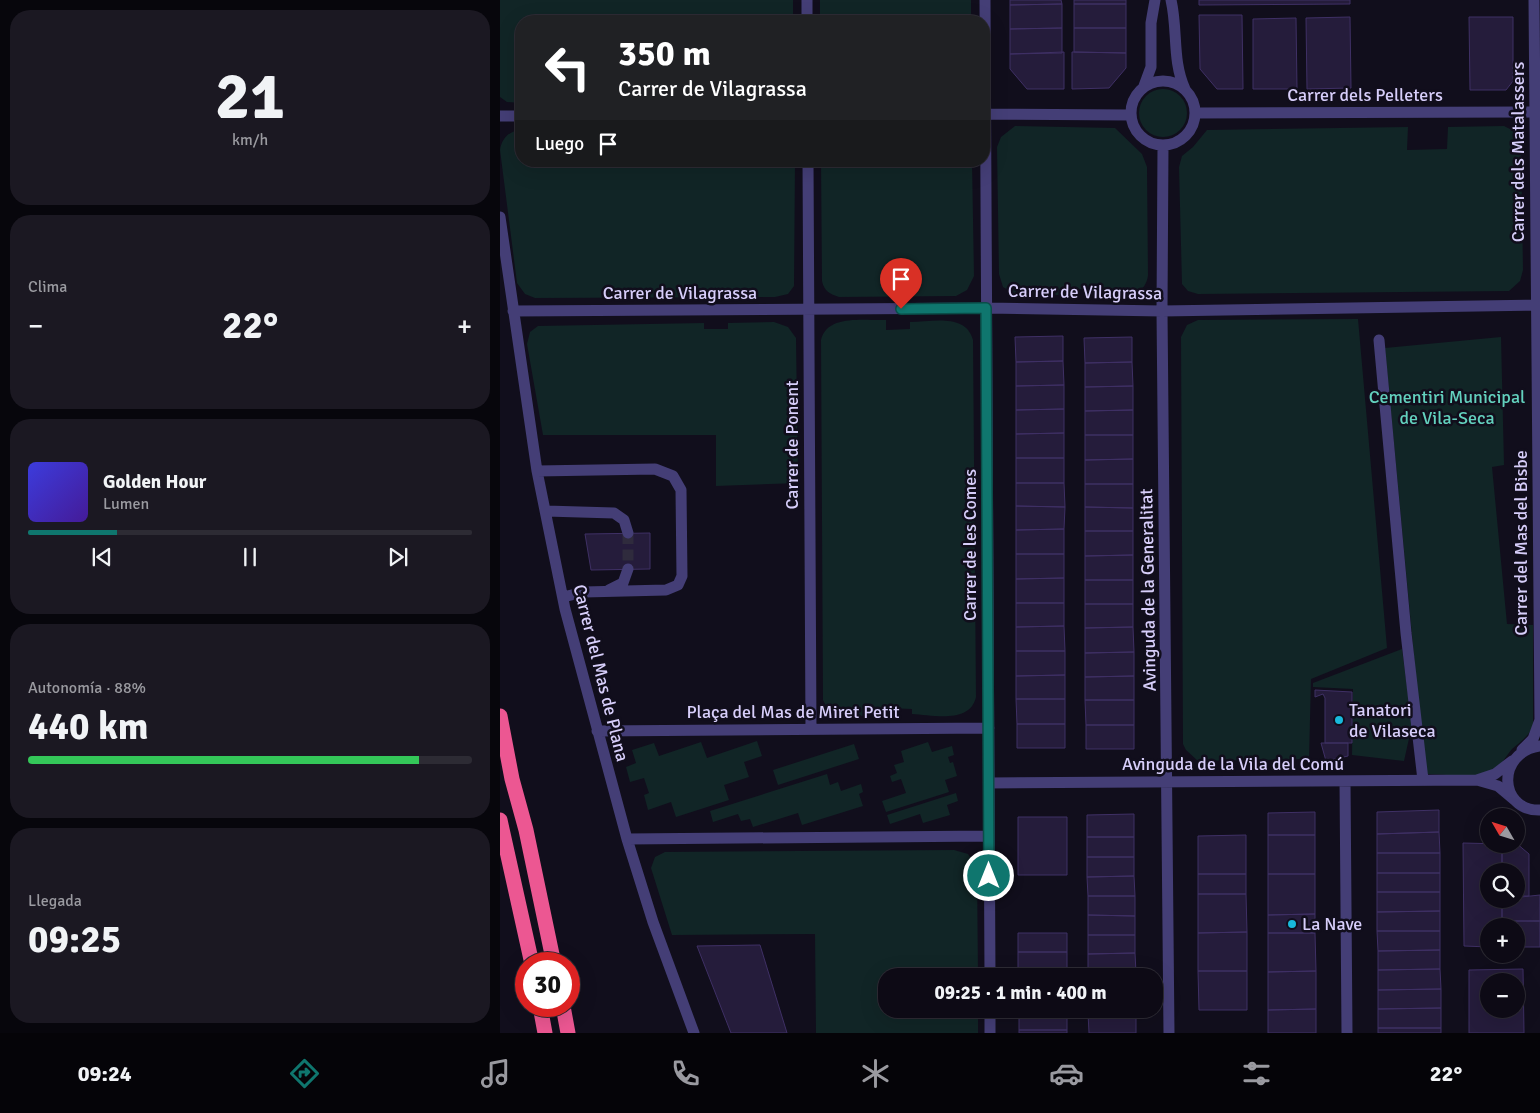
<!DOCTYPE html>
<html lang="es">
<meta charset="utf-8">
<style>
body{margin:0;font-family:Signika,sans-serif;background:#1b1822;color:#f1f3f6;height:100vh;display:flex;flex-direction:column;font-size:19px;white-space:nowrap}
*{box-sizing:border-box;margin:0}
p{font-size:16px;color:#9a9aa0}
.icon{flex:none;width:28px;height:28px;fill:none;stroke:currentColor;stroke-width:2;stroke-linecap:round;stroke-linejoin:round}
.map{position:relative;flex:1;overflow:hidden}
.side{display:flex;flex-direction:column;gap:10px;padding:10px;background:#07060c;width:500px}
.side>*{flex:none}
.top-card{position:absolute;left:15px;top:15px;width:475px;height:152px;border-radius:20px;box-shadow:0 5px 20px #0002,0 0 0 1px #2d2b34;background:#202124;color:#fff;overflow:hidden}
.needle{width:32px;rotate:309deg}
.tools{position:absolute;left:980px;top:808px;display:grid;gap:10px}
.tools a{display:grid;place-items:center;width:45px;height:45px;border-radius:50%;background:#0d0a15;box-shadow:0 5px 20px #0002,0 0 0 1px #2d2b34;font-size:25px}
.speed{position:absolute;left:15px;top:952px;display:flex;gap:10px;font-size:25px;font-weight:700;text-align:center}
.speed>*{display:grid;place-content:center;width:65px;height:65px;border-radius:50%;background:#0d0a15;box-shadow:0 5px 20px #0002,0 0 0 1px #2d2b34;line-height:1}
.speed .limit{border:8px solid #d22;background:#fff;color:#111}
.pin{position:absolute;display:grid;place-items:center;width:42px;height:42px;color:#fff;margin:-51px -21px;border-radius:50% 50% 50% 0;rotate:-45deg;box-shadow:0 0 5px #0007}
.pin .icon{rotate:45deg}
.me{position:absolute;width:55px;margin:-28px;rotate:0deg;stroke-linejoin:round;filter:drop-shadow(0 0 4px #0008)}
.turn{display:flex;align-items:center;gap:18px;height:105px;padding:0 20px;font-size:22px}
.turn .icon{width:65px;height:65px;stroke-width:2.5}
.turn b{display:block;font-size:35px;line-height:42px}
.then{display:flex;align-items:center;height:48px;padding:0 20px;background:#0003;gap:10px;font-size:19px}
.big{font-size:38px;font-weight:700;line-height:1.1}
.side .card{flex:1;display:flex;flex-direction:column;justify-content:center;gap:8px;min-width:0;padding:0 18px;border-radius:20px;background:#1b1822}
.side .dial{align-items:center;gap:0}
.dial b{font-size:65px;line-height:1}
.song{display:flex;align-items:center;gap:15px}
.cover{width:60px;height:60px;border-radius:8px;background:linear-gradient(135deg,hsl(240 70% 55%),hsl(260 70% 35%))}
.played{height:5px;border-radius:2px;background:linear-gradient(90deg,#0f766e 20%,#2d2b34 20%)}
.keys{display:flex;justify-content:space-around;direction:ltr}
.heat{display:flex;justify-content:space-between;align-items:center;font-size:28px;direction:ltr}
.charge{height:8px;border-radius:4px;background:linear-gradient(90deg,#34c759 88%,#2d2b34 0)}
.trip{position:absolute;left:378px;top:968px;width:285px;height:50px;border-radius:20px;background:#0d0a15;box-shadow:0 5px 20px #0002,0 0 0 1px #2d2b34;font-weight:700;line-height:50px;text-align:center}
.tab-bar{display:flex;height:80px;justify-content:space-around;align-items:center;background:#050408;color:#9a9aa0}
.tab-bar .icon{width:35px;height:35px}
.tab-bar .current{color:#0f766e}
.tab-bar b{font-size:22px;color:#f1f3f6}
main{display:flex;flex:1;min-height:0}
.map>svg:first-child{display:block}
.green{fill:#112526}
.building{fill:#251c3b;stroke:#3f3065;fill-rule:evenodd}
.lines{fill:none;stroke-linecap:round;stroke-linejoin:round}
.minor-tunnel{stroke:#2f2b3d;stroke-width:11;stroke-dasharray:11 5.5;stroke-linecap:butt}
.minor{stroke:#443e76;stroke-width:11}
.highway{stroke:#ec5792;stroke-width:15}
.route-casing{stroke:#0a4d48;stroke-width:12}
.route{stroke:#0f766e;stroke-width:9}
.poi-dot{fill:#18b9dc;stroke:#110e1c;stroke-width:2}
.labels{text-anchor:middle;stroke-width:5;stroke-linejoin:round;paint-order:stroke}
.street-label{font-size:18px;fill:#d7cefa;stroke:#110e1c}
.park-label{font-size:18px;fill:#63d1be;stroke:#110e1c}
.poi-label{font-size:18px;fill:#d7cefa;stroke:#110e1c;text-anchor:start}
</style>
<main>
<section class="side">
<div class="card dial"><b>21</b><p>km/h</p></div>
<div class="card"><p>Clima</p>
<div class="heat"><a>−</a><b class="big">22°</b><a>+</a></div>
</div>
<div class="card">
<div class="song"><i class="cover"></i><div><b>Golden Hour</b><p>Lumen</p></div></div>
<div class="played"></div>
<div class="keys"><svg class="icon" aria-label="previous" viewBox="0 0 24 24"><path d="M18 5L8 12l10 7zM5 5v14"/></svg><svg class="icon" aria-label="pause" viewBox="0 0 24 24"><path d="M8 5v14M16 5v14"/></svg><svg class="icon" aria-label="next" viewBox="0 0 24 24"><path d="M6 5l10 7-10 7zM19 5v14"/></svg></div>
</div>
<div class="card"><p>Autonomía · 88%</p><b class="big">440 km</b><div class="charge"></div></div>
<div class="card"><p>Llegada</p><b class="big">09:25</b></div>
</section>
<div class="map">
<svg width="1040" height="1033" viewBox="0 0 1040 1033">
<rect width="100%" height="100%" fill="#110e1c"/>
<path class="green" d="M0,0H293V21H21V103L7,102L0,97Z
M320,0H471V21H320Z
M639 113a24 24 0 1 1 48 0a24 24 0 1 1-48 0Z
M515,126L615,128L642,154L647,167L648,275C645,304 607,295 586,295V289H561L560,295H517L503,287L499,274L497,147L501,137Z
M1004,126L1018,133L1021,143L1023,270L1020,281L1009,291L698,294L688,291L682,284L679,167L682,156L693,147L707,130L908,127L907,150L947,149L948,127Z
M21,130V161H295L294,286L288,294L275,297L35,298L25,294L17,283L0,150C2,138 9,131 21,130Z
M321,161H472L474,276L467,290L456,296L339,297C330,294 324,291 322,281Z
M858,319L887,648L811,679L809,759L698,761L686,750L683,744L681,337L687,325L698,320Z
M386,320V330L410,329V322C432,322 466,313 473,340L476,697C470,724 433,715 412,714V709L388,708L387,714C366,715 333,723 323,700L321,340C327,314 365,321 386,320Z
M274,322L288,327L296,338L298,483L216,486V435H43L27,344L30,332L38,326L204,323V329H228V323Z
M1001,337L1004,465L992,467L1007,624L1033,625V727C1027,737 1021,742 1012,749C1005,757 1001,767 991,772C977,779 942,774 925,774L885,348Z
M902,649L912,725L904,761L852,755L853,689L813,687V683Z
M257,741L262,756L244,762L249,777L224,785L229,800L176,817L171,802L148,810L144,795L149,793L144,778L130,782L126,767L136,763L132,750L154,743L159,756L201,742L207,758Z
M428,742L432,752L452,746L454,755L448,757L450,763L453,762L457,776L445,780L449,792L386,812L382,801L406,793L401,779L392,782L390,776L397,773L394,765L404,762L401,751Z
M354,744L359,759L278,785L273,770Z
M327,774L330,785L338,782L341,791L361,784L363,792L359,794L363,806L302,825L298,813L253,827L250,819L241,821L238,814L213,822L210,811Z
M456,793L458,801L447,805L450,815L423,823L420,814L390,824L387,815Z
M454,850L468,854L477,867L478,976H386V1009H478V1033H316L315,934L172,935L151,868L155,857L165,852Z"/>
<path class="building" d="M510,0H561L562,4L510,5Z
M574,0H626V4H574Z
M699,0H850V4L699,5Z
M562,4V28L510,29V5Z
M574,4H626V28H574Z
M699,15H742L743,89H717L700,69Z
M850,17L851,88L807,89L806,18Z
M969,17H1013V81L1006,90H970Z
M796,18L797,89H753V19Z
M562,28V53L510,54V29Z
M574,28H626V53L574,52Z
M564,52V89H527L510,69V54Z
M572,52L626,53V68L609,88L572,89Z
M563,336V361L516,362L515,337Z
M632,337V362L585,363L584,338Z
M563,361L564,385L516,386V362Z
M632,362L633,386L585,387V363Z
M564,385V409L516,410V386Z
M633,386V410L585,411V387Z
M564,409V433L516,434V410Z
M633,410V435H585V411Z
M564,433V458H516V434Z
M585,435H633V459L585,460Z
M516,458H564V483H516Z
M633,459V484H585V460Z
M516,483H564L565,507L516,506Z
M585,484H633V508L585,507Z
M516,506L565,507L564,529L516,530Z
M585,507L633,508V531H585Z
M564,529V554H516V530Z
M585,531H633V555L585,556Z
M150,533V569L91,570L85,534Z
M516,554H564V578L516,579Z
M633,555V580H585V556Z
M564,578V603H516V579Z
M585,580H633V604H585Z
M516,603H564V626L516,627Z
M585,604H633V627L585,628Z
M564,626L565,651H516V627Z
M633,627L634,652L585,653V628Z
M516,651H565V675L516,676Z
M634,652V676L585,677V653Z
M565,675V699H516V676Z
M634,676V700H585V677Z
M815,690L852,692V743H825V698L823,694L815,697Z
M516,699H565V724H517Z
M585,700H634V725H586Z
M517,724H565V748H517Z
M586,725H634V749H586Z
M821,743H848V756L826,761Z
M939,810V832L877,834V812Z
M815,812V835H768V813Z
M634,814V837H587V815Z
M518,817H567V875H518Z
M939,832L940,853H877V834Z
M746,835V874H698V836Z
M768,835H815V874H768Z
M587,837H634V857H587Z
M963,843L1002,844V871H989V899H1002V926H989V947L964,946Z
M1016,843L1029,854V896H1016V871H1002V844Z
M877,853H940V873H877Z
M587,857H634V876L587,877Z
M877,873H940V892H877Z
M698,874H746V894H698Z
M768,874H815V914L768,915Z
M634,876L635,896H588L587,877Z
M877,892H940V911L877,912Z
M698,894H746L747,932L698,933Z
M1040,895V921H1002V899Z
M588,896H635V916L588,915Z
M940,911V931H877V912Z
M815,914V933H768V915Z
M588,915L635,916V935H588Z
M1002,921H1040V947H1016V926H1002Z
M877,931H940V950L878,951Z
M747,932V971H698V933Z
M518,933H567V952H518Z
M768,933H815L816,971L768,972Z
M588,935H635V953L588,954Z
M260,945L287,1033H231L197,946Z
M940,950V969L878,970V951Z
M518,952H567V972H518Z
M635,953L636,973H588V954Z
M940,969L941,989L878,990V970Z
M1023,969L1024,1033H969V970ZM989,981H1016V1009H989Z
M698,971H747V1010H699Z
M816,971V1009L768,1010V972Z
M518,972H567V976H518Z
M588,973H636V976H588Z
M941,989V1008L878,1009V990Z
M941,1008V1028H878V1009Z
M519,1009H567V1010L519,1011Z
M588,1009H636V1012L588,1013Z
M816,1009V1033H768V1010Z
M567,1010V1030H519V1011Z
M636,1012V1033H589L588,1013Z
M878,1028H941V1033H878Z
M519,1030H567V1033H519Z"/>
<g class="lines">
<path class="minor-tunnel" d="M128,533V569"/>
<path class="minor" d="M307,0V21
M485,0L490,976
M671,0C678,30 672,61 685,89
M1034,0L1040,721
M631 113a32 32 0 1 1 64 0a32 32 0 1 1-64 0Z
M644,86L651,67V23L655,0
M696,113L1035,112
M484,114L630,115
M0,116H21
M663,146L662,311L669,1033
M308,161L311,729
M0,217L37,471L65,609L127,839L153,922L194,1033
M13,311L487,308L662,311L1040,305
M879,340L906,633L923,780
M37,471L155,469L173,476L181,490L182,576L178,585L166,590L84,592L63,597
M46,511L114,513L124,520L128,533
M109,590L123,583L128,569
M97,731L489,728
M1040,746C996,752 998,811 1040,810
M1022,750L1033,739L1040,720
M977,780L995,774L1012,761
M845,781L847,1033
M489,783L977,780L998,786L1017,802
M127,839L489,836
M490,1009V1033"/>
<path class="highway" d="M0,716L12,779L26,830L54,964
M0,820L32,964
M40,1006L45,1033
M63,1006L68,1033"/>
</g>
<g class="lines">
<defs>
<path id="route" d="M401,309L486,308L489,876"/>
</defs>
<use href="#route" class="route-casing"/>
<use href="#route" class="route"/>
</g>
<g class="poi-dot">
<circle cx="839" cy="720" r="5"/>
<circle cx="792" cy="924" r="5"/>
</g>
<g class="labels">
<g class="street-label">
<text x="865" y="101">Carrer dels Pelleters</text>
<text transform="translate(1018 152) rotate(-90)" y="6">Carrer dels Matalassers</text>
<text transform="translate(585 292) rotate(1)" y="6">Carrer de Vilagrassa</text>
<text x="180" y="299">Carrer de Vilagrassa</text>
<text transform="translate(292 445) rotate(-90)" y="6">Carrer de Ponent</text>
<text transform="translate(1021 543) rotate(-90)" y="6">Carrer del Mas del Bisbe</text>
<text transform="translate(470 545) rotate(-90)" y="6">Carrer de les Comes</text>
<text transform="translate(648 590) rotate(-91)" y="6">Avinguda de la Generalitat</text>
<text transform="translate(101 673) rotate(76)" y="6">Carrer del Mas de Plana</text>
<text x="293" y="718">Plaça del Mas de Miret Petit</text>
<text x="733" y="770">Avinguda de la Vila del Comú</text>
</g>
<g class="park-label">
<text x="947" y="403">Cementiri Municipal<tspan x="947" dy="21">de Vila-Seca</tspan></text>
</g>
<g class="poi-label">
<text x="849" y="716">Tanatori<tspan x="849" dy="21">de Vilaseca</tspan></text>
<text x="802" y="930">La Nave</text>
</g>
</g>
</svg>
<div class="tools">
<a><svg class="needle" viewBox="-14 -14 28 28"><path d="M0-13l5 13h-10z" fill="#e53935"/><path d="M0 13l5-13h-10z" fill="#9a9aa0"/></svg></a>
<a><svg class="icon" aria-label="search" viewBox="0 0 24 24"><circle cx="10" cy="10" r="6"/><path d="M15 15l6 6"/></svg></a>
<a>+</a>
<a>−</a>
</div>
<div class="speed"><div class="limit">30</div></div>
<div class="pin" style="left:401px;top:309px;background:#d93025"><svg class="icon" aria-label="arrive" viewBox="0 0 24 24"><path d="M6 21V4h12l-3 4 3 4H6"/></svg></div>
<svg class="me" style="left:489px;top:876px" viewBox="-20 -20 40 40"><circle r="17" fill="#0f766e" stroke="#fff" stroke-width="3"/><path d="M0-11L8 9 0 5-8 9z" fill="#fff"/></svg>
<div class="trip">09:25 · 1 min · 400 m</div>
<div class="top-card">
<div class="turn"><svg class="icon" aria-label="left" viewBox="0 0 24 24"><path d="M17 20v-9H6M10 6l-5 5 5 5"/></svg><div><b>350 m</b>Carrer de Vilagrassa</div></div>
<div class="then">Luego<svg class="icon" aria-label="arrive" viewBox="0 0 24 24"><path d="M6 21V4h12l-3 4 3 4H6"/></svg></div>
</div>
</div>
</main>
<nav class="tab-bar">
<b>09:24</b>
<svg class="icon current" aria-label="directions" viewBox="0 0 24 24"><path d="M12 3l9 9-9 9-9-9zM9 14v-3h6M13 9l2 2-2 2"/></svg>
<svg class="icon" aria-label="music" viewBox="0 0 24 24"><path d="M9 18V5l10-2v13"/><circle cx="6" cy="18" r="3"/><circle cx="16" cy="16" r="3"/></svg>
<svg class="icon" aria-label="phone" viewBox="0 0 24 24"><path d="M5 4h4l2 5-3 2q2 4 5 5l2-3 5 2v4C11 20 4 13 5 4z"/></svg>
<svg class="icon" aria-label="climate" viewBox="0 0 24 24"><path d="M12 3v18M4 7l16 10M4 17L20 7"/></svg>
<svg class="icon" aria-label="car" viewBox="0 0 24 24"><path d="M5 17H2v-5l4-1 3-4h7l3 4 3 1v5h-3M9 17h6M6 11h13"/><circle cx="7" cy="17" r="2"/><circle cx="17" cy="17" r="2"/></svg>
<svg class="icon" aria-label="filters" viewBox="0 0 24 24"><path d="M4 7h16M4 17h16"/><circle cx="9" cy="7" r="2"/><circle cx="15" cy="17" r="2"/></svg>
<b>22°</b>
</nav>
